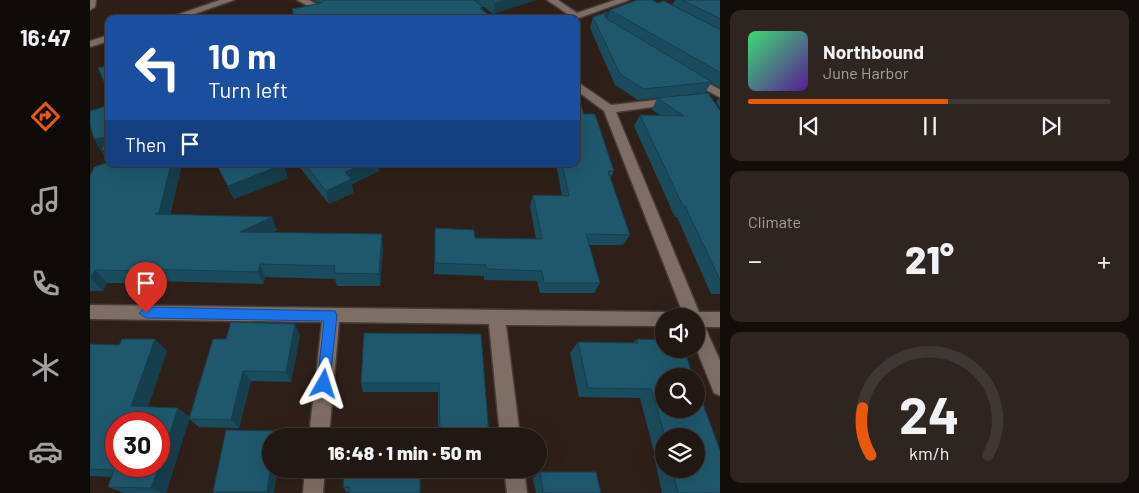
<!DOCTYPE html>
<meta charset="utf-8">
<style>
body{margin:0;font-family:Barlow,sans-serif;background:#2e2521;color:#f1f3f6;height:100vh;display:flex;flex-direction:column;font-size:19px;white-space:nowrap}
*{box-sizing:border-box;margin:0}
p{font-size:16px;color:#a2a0a0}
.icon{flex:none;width:28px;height:28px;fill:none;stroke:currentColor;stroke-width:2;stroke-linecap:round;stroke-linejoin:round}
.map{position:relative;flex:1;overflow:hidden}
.sheet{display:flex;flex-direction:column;gap:10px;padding:10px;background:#130d0a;width:419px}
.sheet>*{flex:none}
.banner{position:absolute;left:15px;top:15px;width:475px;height:152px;border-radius:10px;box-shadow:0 5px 20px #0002,0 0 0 1px #3f3733;background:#1a4fa0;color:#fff;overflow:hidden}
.fabs{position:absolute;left:565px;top:308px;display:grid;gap:10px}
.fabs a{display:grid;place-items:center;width:50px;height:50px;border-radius:50%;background:#221813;box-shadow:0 5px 20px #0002,0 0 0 1px #3f3733;font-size:25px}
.speed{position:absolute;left:15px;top:412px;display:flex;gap:10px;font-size:25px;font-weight:700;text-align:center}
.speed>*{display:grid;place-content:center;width:65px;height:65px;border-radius:50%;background:#221813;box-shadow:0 5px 20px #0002,0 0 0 1px #3f3733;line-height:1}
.speed .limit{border:8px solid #d22;background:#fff;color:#111}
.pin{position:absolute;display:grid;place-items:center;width:42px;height:42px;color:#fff;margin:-51px -21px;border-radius:50% 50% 50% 0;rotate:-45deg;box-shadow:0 0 5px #0007}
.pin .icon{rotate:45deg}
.me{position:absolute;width:55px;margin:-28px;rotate:6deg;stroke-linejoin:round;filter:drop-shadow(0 0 4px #0008)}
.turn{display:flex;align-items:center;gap:18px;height:105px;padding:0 20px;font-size:22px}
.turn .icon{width:65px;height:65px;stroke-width:2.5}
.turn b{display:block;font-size:35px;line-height:42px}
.then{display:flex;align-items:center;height:48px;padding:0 20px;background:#0003;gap:10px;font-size:19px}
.big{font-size:38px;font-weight:800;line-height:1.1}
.sheet .card{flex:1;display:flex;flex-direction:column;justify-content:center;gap:8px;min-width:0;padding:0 18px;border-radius:10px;background:#2e2521}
.sheet .dial{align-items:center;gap:0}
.dial svg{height:130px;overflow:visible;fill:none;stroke:#3f3733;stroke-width:7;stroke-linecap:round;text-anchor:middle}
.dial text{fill:#f1f3f6;stroke:none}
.song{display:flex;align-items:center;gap:15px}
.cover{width:60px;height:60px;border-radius:8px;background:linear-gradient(135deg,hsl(140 70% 55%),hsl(270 70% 35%))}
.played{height:5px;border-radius:2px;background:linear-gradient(90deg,#ea580c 55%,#3f3733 55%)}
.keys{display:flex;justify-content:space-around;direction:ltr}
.heat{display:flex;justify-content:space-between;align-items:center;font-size:28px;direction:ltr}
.trip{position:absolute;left:172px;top:428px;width:285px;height:50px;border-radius:25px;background:#221813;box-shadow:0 5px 20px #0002,0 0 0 1px #3f3733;font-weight:800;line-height:50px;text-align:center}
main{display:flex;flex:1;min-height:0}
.tabs{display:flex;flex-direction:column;width:90px;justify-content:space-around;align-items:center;background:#0e0a08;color:#a2a0a0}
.tabs .icon{width:35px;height:35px}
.tabs .on{color:#ea580c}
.tabs b{font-size:22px;color:#f1f3f6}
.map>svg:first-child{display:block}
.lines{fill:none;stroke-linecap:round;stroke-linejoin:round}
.minor-casing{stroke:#463b36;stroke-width:3}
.minor{fill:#7e6e65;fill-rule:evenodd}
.wall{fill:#1b4c5e;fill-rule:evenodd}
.shaded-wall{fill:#163e4c}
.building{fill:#1f586d;stroke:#163e4c}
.route{fill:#1a73e8;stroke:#114b97}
</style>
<main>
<nav class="tabs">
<b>16:47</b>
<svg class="icon on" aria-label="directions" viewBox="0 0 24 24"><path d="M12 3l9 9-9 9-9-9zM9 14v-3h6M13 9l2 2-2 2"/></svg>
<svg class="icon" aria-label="music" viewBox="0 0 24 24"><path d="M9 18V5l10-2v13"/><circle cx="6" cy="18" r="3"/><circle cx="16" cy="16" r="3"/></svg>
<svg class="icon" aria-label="phone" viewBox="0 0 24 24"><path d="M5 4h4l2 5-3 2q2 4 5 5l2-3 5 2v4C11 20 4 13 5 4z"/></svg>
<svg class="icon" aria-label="climate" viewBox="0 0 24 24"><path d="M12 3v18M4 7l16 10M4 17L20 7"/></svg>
<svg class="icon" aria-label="car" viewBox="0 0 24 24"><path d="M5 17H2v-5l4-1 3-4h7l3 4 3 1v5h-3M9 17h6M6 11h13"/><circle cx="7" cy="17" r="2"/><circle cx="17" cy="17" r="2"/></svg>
</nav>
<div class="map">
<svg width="631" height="493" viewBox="0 0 631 493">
<rect width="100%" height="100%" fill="#2e2019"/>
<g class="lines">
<defs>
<path id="minor" d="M0,0H6L5,7L0,10Z
M130,0H144L90,19H75Z
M207,0H219L237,10L229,12Z
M457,0H468L487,13L525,0H539L486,19H472L479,15Z
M19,35V41L0,47V41Z
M602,75L631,90V98L598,80L597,78Z
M486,81L521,105L585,98L591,101L585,104L526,112L609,312H631V327H615L631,363V396L624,393L606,348V316H594L514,111L486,90Z
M0,305L574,312L581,316H574V326L416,325L430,436H410L399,324L249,322L239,436H219L232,322L0,319Z
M215,469H235L233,493H213Z
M414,469H434L437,493H417Z"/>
</defs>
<use href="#minor" class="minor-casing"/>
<use href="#minor" class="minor"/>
</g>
<path class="wall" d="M223,0H384L393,7L392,10L404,19H204L202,9L229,3Z
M385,0H446L403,14Z
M585,0H631V88L621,83L615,93L548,100L525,85L500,28L503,17L520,11L517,19L520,10L567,3L582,5Z
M631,96V109L626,102Z
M567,98L631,112V294H621L587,217H585L544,126L550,115H570L562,110Z
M19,105V164H92L80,214L187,230L181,233L293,248L290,286H247L245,279L175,277L173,284L65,281L64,283H17L13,291H0V176L18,162L4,139Z
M494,114L524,171L520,179L540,235L533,245H499L510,283L504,293H450L447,281L394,280V276L344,274L345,228L385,238L446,239L440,206L443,195L472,196L466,164H486Z
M126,164L198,178L144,199Z
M210,164H288L289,171L262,184L263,193L239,204L211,169Z
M391,334L399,436H348V392H273L271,383Z
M210,335L201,382L161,381L149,428L109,427L99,419L76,493H34L18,487L21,477L0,476V344L77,351L58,407L88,408L99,417L136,339Z
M547,339L574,340V349H594L603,376H574V409H606V385L631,453V493H572L564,456H565L550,398L489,397L480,353L488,342L543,343ZM574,436H606V469H574Z
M187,431L191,436H181L184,493H125L123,492Z
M450,472L511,493H446L443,478Z
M253,487L330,493L256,492Z"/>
<path class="shaded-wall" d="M415,0H446L403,14L405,3Z
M520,11L516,21L514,15Z
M17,137L19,140V163L4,139Z
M81,164H92L78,225L65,214Z
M194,164L198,178L144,199L138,186Z
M273,164H288L289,171L262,184L263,193L239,204L236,191L255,172Z
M182,217L187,230L156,245L150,232Z
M292,234L293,248L290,286L289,274Z
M170,264L175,277L173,284L168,272Z
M55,269L65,281L64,283L54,271Z
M5,270L17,283L13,291L1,279Z
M205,324L210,335L201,382L196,372Z
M65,339L77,351L55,416L41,406Z
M153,371L161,381L149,428L141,420Z
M88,408L100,417L76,493H72L61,488Z
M187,431L191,436H186Z
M181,464V469H188L184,493H178L177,492Z"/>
<path class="building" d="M235,0H384L393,7L390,8L404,19H206L202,9L232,3Z
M401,0H415L405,3Z
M547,0H562L567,3L574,1L631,30V73L520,10Z
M592,0H631V19Z
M520,11L514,15L517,19L622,82L553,89L530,74L503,17Z
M19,65V93L8,68Z
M486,89L494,114H505L524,171H518L540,235L496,234L510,283H454L452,271L397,269L396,265L345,263V228L384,230L385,238L452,239L443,195L479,196L472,164H486Z
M618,93L631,112V282L595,206H593L550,115L594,116L567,98Z
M19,105V149L11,151L17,137L4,139L0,125V111Z
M19,162V164H81L69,212L65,214L182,217L150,232L292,234L289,274L244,273L245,266L170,264L168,272L55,269L54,271L5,270L0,279V176L4,167Z
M126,164H194L138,186Z
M215,164H273L255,172L261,179L236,191Z
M141,322L205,324L196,372L153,371L141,420L99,419L123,339H136Z
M274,333L391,334L399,436H350L349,383H271Z
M32,339H65L41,406L88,408L69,466V424H26V466H69L61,488L18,487L24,470L0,469V344L29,345Z
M547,339L574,340V349H594L603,376H574V409H606V385L631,453V493H588L582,469H606V436H575L561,389L498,388L488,342L548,343Z
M136,430L187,431L186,436H181V464L177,492H123Z
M254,469H330V493H259L260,487H253Z
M450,472H506L511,493H453Z"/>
<path class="route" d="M56,307L245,311L247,315L239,389L234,391L229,389L227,384L234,321L56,318L49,313Z"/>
</svg>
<div class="fabs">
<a><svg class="icon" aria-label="sound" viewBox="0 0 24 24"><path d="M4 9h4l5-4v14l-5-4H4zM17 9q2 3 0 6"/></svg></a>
<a><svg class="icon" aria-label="search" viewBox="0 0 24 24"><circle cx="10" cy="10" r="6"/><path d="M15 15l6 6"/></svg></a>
<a><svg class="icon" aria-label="layers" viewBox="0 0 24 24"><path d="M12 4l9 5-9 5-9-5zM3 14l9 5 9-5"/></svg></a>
</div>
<div class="speed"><div class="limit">30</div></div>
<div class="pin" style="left:56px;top:313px;background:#d93025"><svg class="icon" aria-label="arrive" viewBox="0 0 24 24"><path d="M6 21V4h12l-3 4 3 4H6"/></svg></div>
<svg class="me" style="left:234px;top:384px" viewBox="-20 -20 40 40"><path d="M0-17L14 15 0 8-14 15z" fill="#1a73e8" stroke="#fff" stroke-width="4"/></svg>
<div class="trip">16:48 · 1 min · 50 m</div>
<div class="banner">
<div class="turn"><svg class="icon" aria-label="left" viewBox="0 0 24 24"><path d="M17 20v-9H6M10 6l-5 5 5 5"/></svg><div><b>10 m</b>Turn left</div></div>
<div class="then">Then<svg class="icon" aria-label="arrive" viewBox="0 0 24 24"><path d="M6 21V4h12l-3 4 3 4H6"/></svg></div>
</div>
</div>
<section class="sheet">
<div class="card">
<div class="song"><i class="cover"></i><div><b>Northbound</b><p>June Harbor</p></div></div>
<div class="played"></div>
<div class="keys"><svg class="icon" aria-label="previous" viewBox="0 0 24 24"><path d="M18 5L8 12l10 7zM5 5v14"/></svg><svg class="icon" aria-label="pause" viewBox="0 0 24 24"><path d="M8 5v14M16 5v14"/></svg><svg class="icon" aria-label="next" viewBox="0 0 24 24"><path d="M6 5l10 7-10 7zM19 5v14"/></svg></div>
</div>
<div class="card"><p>Climate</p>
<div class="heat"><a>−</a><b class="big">21°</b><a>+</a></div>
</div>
<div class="card dial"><svg viewBox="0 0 100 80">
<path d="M14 69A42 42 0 1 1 86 69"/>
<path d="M14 69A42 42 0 0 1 9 40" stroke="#ea580c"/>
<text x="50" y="56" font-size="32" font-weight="700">24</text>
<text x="50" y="72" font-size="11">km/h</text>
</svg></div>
</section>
</main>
